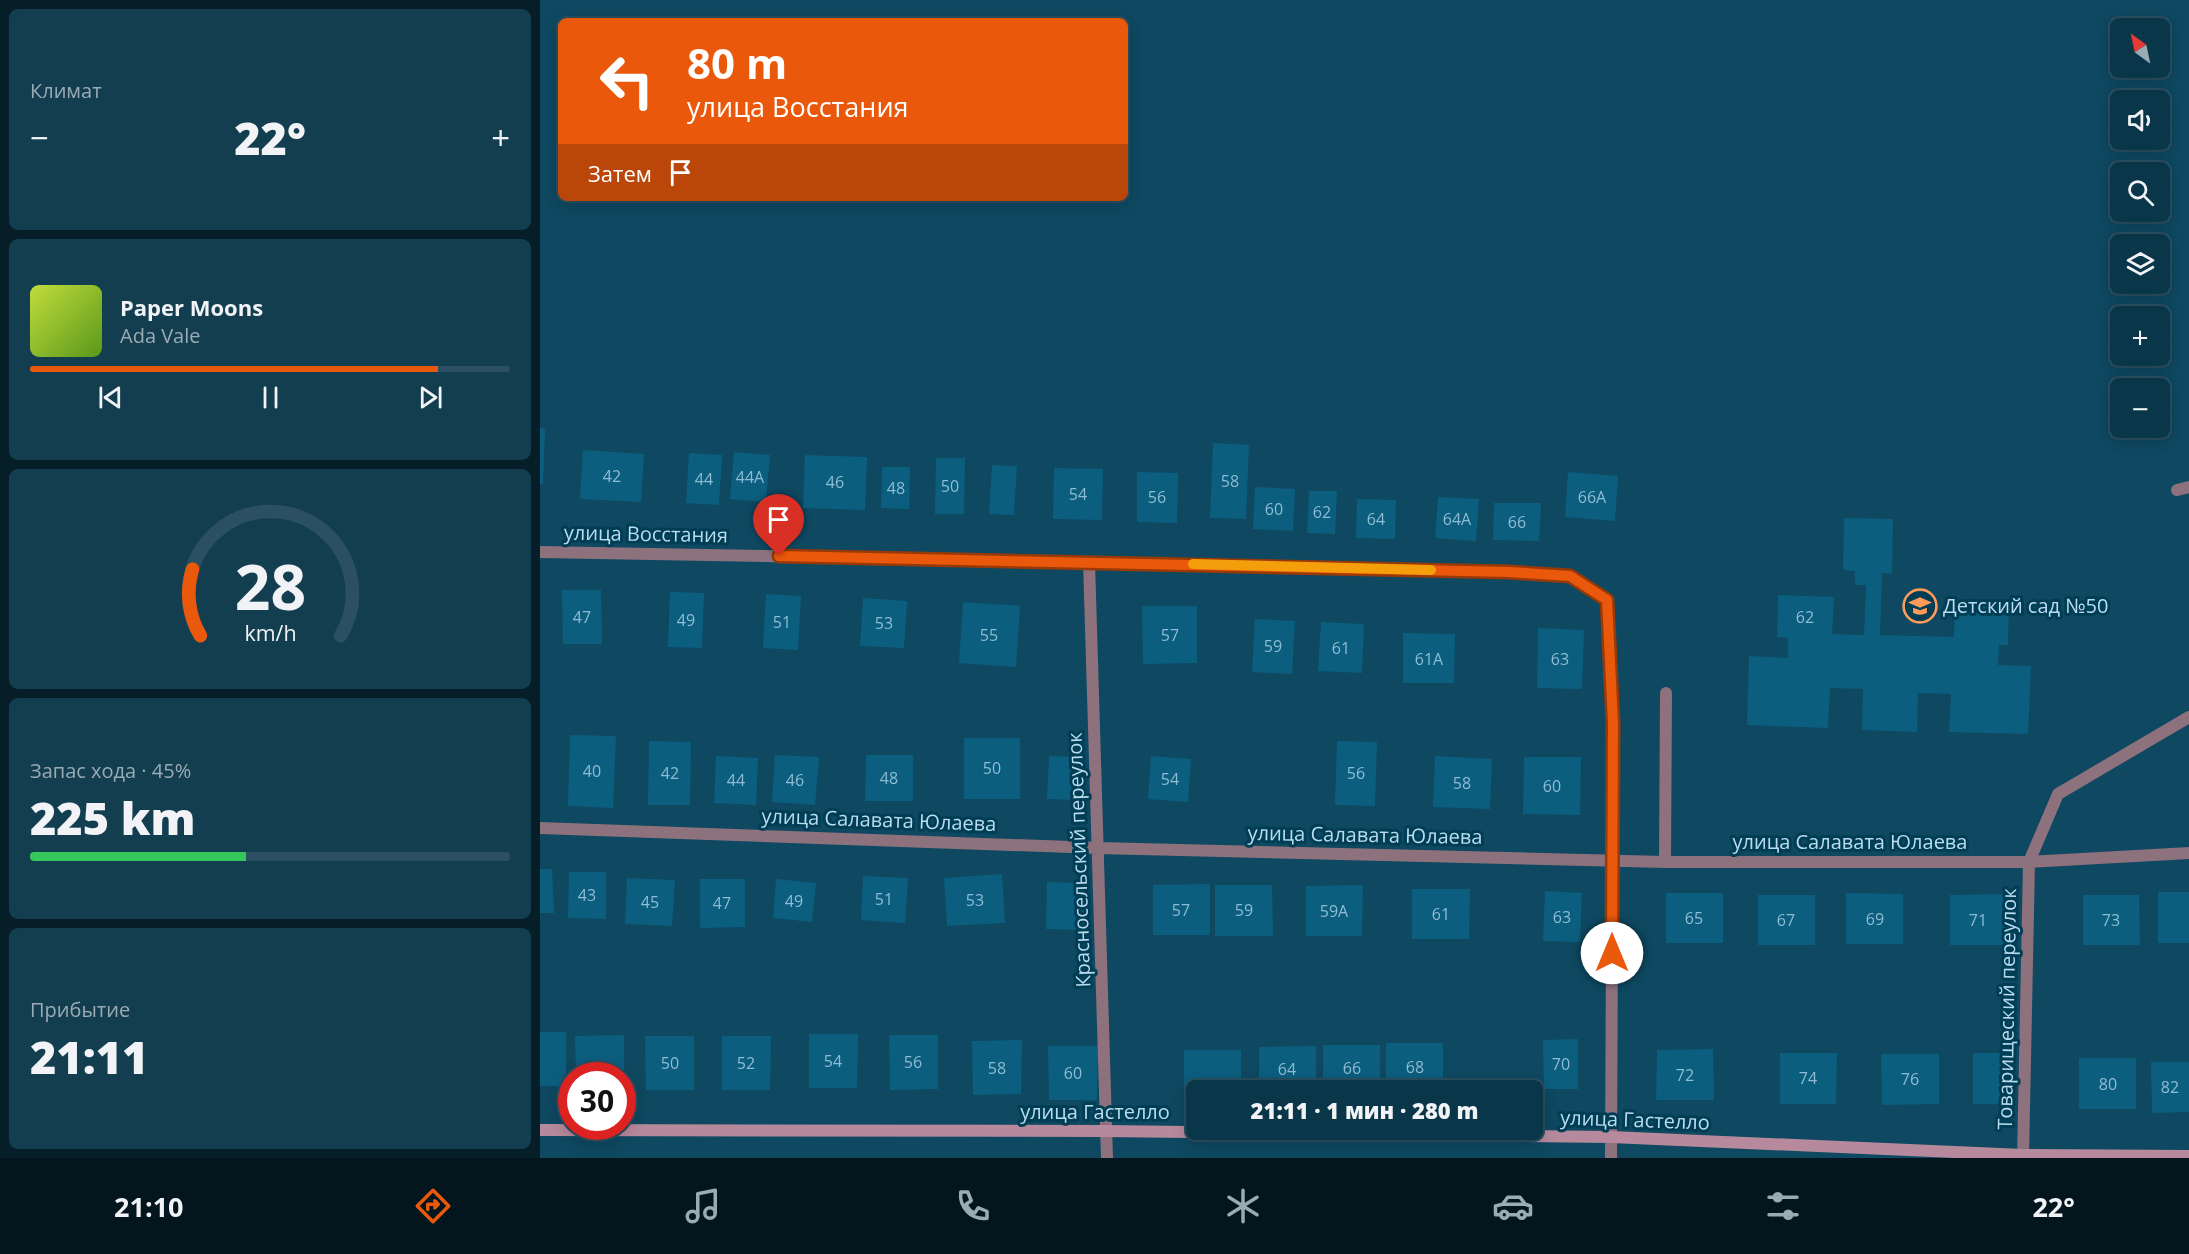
<!DOCTYPE html>
<html lang="ru">
<meta charset="utf-8">
<style>
body{margin:0;font-family:"Open Sans",sans-serif;background:#133e50;color:#f1f3f6;height:100vh;display:flex;flex-direction:column;font-size:22px;white-space:nowrap}
*{box-sizing:border-box;margin:0}
p{font-size:20px;color:#99abb4}
.icon{flex:none;width:33px;height:33px;fill:none;stroke:currentColor;stroke-width:2;stroke-linecap:round;stroke-linejoin:round}
.map{position:relative;flex:1;overflow:hidden}
.drawer{display:flex;flex-direction:column;gap:9px;padding:9px;background:#061e28;width:540px}
.drawer>*{flex:none}
.top-card{position:absolute;left:18px;top:18px;width:570px;height:183px;border-radius:9px;box-shadow:0 3px 15px #0003,0 0 0 2px #2a5061;background:#ea580c;color:#fff;overflow:hidden}
.needle{width:39px;rotate:327deg}
.tools{position:absolute;left:1570px;top:18px;display:grid;gap:12px}
.tools a{display:grid;place-items:center;width:60px;height:60px;border-radius:9px;background:#0a3649;box-shadow:0 3px 15px #0003,0 0 0 2px #2a5061;font-size:30px}
.speed{position:absolute;left:18px;top:1062px;display:flex;gap:12px;font-size:30px;font-weight:700;text-align:center}
.speed>*{display:grid;place-content:center;width:78px;height:78px;border-radius:50%;background:#0a3649;box-shadow:0 3px 15px #0003,0 0 0 2px #2a5061;line-height:1}
.speed .limit{border:9px solid #d22;background:#fff;color:#111}
.pin{position:absolute;display:grid;place-items:center;width:51px;height:51px;color:#fff;margin:-62px -26px;border-radius:50% 50% 50% 0;rotate:-45deg;box-shadow:0 0 6px #0007}
.pin .icon{rotate:45deg}
.me{position:absolute;width:66px;margin:-33px;rotate:0deg;stroke-linejoin:round;filter:drop-shadow(0 0 4px #0008)}
.turn{display:flex;align-items:center;gap:21px;height:126px;padding:0 30px;font-size:27px}
.turn .icon{width:78px;height:78px;stroke-width:2.5}
.turn b{display:block;font-size:42px;line-height:51px}
.then{display:flex;align-items:center;height:57px;padding:0 30px;background:#0003;gap:12px;font-size:22px}
.big{font-size:45px;font-weight:800;line-height:1.1}
.drawer .card{flex:1;display:flex;flex-direction:column;justify-content:center;gap:9px;min-width:0;padding:0 21px;border-radius:9px;background:#133e50}
.drawer .dial{align-items:center;gap:0}
.dial svg{height:156px;overflow:visible;fill:none;stroke:#2a5061;stroke-width:7;stroke-linecap:round;text-anchor:middle}
.dial text{fill:#f1f3f6;stroke:none}
.song{display:flex;align-items:center;gap:18px}
.cover{width:72px;height:72px;border-radius:9px;background:linear-gradient(135deg,hsl(70 70% 55%),hsl(90 70% 35%))}
.played{height:6px;border-radius:3px;background:linear-gradient(90deg,#ea580c 85%,#2a5061 85%)}
.keys{display:flex;justify-content:space-around;direction:ltr}
.heat{display:flex;justify-content:space-between;align-items:center;font-size:33px;direction:ltr}
.charge{height:9px;border-radius:4px;background:linear-gradient(90deg,#34c759 45%,#2a5061 0)}
.trip{position:absolute;left:646px;top:1080px;width:357px;height:60px;border-radius:9px;background:#0a3649;box-shadow:0 3px 15px #0003,0 0 0 2px #2a5061;font-weight:800;line-height:60px;text-align:center}
.tab-bar{display:flex;height:96px;justify-content:space-around;align-items:center;background:#04161d;color:#99abb4}
.tab-bar .icon{width:42px;height:42px}
.tab-bar .active{color:#ea580c}
.tab-bar b{font-size:27px;color:#f1f3f6}
main{display:flex;flex:1;min-height:0}
.map>svg:first-child{display:block}
.building{fill:#0c5e7f}
.lines{fill:none;stroke-linecap:round;stroke-linejoin:round}
.lane{stroke:#8d717c;stroke-width:12}
.street{stroke:#8d717c;stroke-width:12}
.secondary{stroke:#b7899c;stroke-width:12}
.route-casing{stroke:#983908;stroke-width:15}
.route{stroke:#ea580c;stroke-width:10}
.slow{stroke:#f59e0b;stroke-width:10}
.labels{text-anchor:middle;stroke-width:6;stroke-linejoin:round;paint-order:stroke}
.number-label{font-size:16px;fill:#8ebcd3}
.street-label{font-size:20px;fill:#badcef;stroke:#003e56}
.poi-label{font-size:20px;fill:#badcef;stroke:#003e56;text-anchor:start}
</style>
<main>
<section class="drawer">
<div class="card"><p>Климат</p>
<div class="heat"><a>−</a><b class="big">22°</b><a>+</a></div>
</div>
<div class="card">
<div class="song"><i class="cover"></i><div><b>Paper Moons</b><p>Ada Vale</p></div></div>
<div class="played"></div>
<div class="keys"><svg class="icon" aria-label="previous" viewBox="0 0 24 24"><path d="M18 5L8 12l10 7zM5 5v14"/></svg><svg class="icon" aria-label="pause" viewBox="0 0 24 24"><path d="M8 5v14M16 5v14"/></svg><svg class="icon" aria-label="next" viewBox="0 0 24 24"><path d="M6 5l10 7-10 7zM19 5v14"/></svg></div>
</div>
<div class="card dial"><svg viewBox="0 0 100 80">
<path d="M14 69A42 42 0 1 1 86 69"/>
<path d="M14 69A42 42 0 0 1 10 35" stroke="#ea580c"/>
<text x="50" y="56" font-size="32" font-weight="700">28</text>
<text x="50" y="72" font-size="11">km/h</text>
</svg></div>
<div class="card"><p>Запас хода · 45%</p><b class="big">225 km</b><div class="charge"></div></div>
<div class="card"><p>Прибытие</p><b class="big">21:11</b></div>
</section>
<div class="map">
<svg width="1649" height="1158" viewBox="0 0 1649 1158">
<rect width="100%" height="100%" fill="#0e4861"/>
<path class="building" d="M0,428L5,429L3,484H0Z
M673,443L709,445L706,519L670,518Z
M43,450L104,454L101,502L40,499Z
M194,452L230,455L226,502L190,499Z
M149,453L182,455L179,505L146,503Z
M265,455L327,457L325,510L263,508Z
M396,458H425L424,514H395Z
M452,465L477,466L474,515L449,514Z
M342,467H370L369,509L341,508Z
M514,468L563,469L562,520L513,519Z
M597,472L638,473L637,523L597,522Z
M1028,472L1078,476L1075,521L1025,517Z
M715,487L755,489L753,531L713,529Z
M769,491H797L795,534L767,533Z
M898,497L939,499L936,541L895,538Z
M817,499L856,500L855,539L816,538Z
M954,503H1001L999,541L953,540Z
M1304,518L1353,519L1352,574L1342,573L1340,635L1414,637L1415,600L1469,601L1468,645H1459L1458,665L1491,666L1488,734L1409,732L1411,694L1378,693L1377,732L1322,730L1323,689L1290,688L1288,728L1207,725L1209,656L1248,658V638L1237,637L1238,595L1294,597L1292,634L1324,635L1326,585H1315V571L1303,570Z
M22,590H61L62,644H23Z
M130,592L164,593L162,648L128,647Z
M226,594L261,596L258,650L223,648Z
M323,598L367,601L364,648L320,646Z
M423,602L480,606L476,667L419,663Z
M602,606H657V663L603,664Z
M715,619L755,621L752,674L712,672Z
M781,622L824,624L822,673L778,671Z
M998,628L1044,630L1042,689L997,688Z
M863,633L915,634L914,683H863Z
M30,735L76,736L73,808L28,806Z
M424,738H480V799H424Z
M109,741L151,742L150,805H108Z
M797,741L837,742L835,806L795,805Z
M235,755L279,757L275,805L232,802Z
M326,755H373V801H325Z
M176,756L218,758L216,805L174,803Z
M509,756L544,757L542,800L507,799Z
M611,756L651,759L648,802L608,799Z
M895,756L952,759L950,809L893,807Z
M984,757H1041L1040,815L983,814Z
M0,869H12L14,913H0Z
M29,872H66V919L28,918Z
M462,874L465,923L407,926L404,878Z
M323,876L368,878L365,923L321,920Z
M87,878L135,880L132,926L85,924Z
M160,879H205V927L160,928Z
M236,879L276,883L272,922L233,918Z
M507,882L547,883L546,930L506,929Z
M670,884V935H613V885Z
M675,885H732L733,936H675Z
M823,885L822,936H766V886Z
M872,889H930L929,939H872Z
M1005,891L1042,893L1040,942L1003,941Z
M1618,892H1649V943H1618Z
M1126,893H1183V943H1126Z
M1306,893L1363,894V944H1306Z
M1467,894V945H1410V895Z
M1218,895H1275V945H1218Z
M1543,895H1599L1600,945H1543Z
M0,1032H26V1086H0Z
M269,1034H318L317,1088H269Z
M84,1035V1076H36L35,1036Z
M349,1035H398V1089L350,1090Z
M105,1036H154V1090H106Z
M182,1036H231L230,1090H182Z
M1038,1039V1089H1004L1003,1040Z
M482,1040L481,1094L433,1095L432,1041Z
M846,1043H903V1090H846Z
M783,1045H840V1090H783Z
M508,1046H558L557,1100H509Z
M776,1046V1090H719V1047Z
M1173,1049L1174,1100H1116L1117,1050Z
M644,1050H701V1090H657V1101H644Z
M1240,1053H1297L1296,1104H1240Z
M1433,1053H1467V1104H1433Z
M1341,1054H1399V1104L1342,1105Z
M1539,1058H1596V1109H1539Z
M1611,1062H1649V1112L1612,1113Z"/>
<g class="lines">
<path class="lane" d="M1637,490L1649,487
M1125,862L1126,693
M1489,862L1518,794L1649,717"/>
<path class="street" d="M0,552L549,562L969,572L1030,576L1067,600L1073,723L1071,1158
M549,562L567,1158
M0,828L558,848L1125,862H1489L1649,853
M1483,1158L1489,862"/>
<path class="secondary" d="M0,1130L566,1131L1071,1137L1483,1155L1649,1156"/>
</g>
<g class="lines">
<defs>
<path id="route" d="M239,556L969,572L1030,576L1067,600L1073,723L1072,953"/>
</defs>
<use href="#route" class="route-casing"/>
<use href="#route" class="route"/>
<path class="slow" d="M653,564L891,570"/>
</g>
<defs>
<symbol id="school-ring" viewBox="-11 -11 22 22"><circle r="9.5" fill="#003e56" stroke="#ff9b5a" stroke-width="1.5"/><path d="M0-5L7-2L0 1L-7-2ZM-4 1L0 2.5L4 1V4Q0 6-4 4Z" fill="#ff9b5a"/></symbol>
</defs>
<g fill-rule="evenodd">
<use href="#school-ring" x="1361" y="587" width="38" height="38"/>
</g>
<g class="labels">
<g class="number-label">
<text x="72" y="482">42</text>
<text x="210" y="483">44А</text>
<text x="164" y="485">44</text>
<text x="690" y="487">58</text>
<text x="295" y="488">46</text>
<text x="410" y="492">50</text>
<text x="356" y="494">48</text>
<text x="538" y="500">54</text>
<text x="617" y="503">56</text>
<text x="1052" y="503">66А</text>
<text x="734" y="515">60</text>
<text x="782" y="518">62</text>
<text x="836" y="525">64</text>
<text x="917" y="525">64А</text>
<text x="977" y="528">66</text>
<text x="42" y="623">47</text>
<text x="1265" y="623">62</text>
<text x="146" y="626">49</text>
<text x="242" y="628">51</text>
<text x="344" y="629">53</text>
<text x="449" y="641">55</text>
<text x="630" y="641">57</text>
<text x="733" y="652">59</text>
<text x="801" y="654">61</text>
<text x="889" y="665">61А</text>
<text x="1020" y="665">63</text>
<text x="452" y="774">50</text>
<text x="52" y="777">40</text>
<text x="130" y="779">42</text>
<text x="816" y="779">56</text>
<text x="349" y="784">48</text>
<text x="630" y="785">54</text>
<text x="196" y="786">44</text>
<text x="255" y="786">46</text>
<text x="922" y="789">58</text>
<text x="1012" y="792">60</text>
<text x="47" y="901">43</text>
<text x="344" y="905">51</text>
<text x="435" y="906">53</text>
<text x="254" y="907">49</text>
<text x="110" y="908">45</text>
<text x="182" y="909">47</text>
<text x="641" y="916">57</text>
<text x="704" y="916">59</text>
<text x="794" y="917">59А</text>
<text x="901" y="920">61</text>
<text x="1022" y="923">63</text>
<text x="1154" y="924">65</text>
<text x="1335" y="925">69</text>
<text x="1246" y="926">67</text>
<text x="1438" y="926">71</text>
<text x="1571" y="926">73</text>
<text x="293" y="1067">54</text>
<text x="373" y="1068">56</text>
<text x="130" y="1069">50</text>
<text x="206" y="1069">52</text>
<text x="1021" y="1070">70</text>
<text x="875" y="1073">68</text>
<text x="457" y="1074">58</text>
<text x="812" y="1074">66</text>
<text x="747" y="1075">64</text>
<text x="533" y="1079">60</text>
<text x="1145" y="1081">72</text>
<text x="1268" y="1084">74</text>
<text x="1370" y="1085">76</text>
<text x="1568" y="1090">80</text>
<text x="1630" y="1093">82</text>
</g>
<g class="street-label">
<text transform="translate(106 534) rotate(1)" y="7">улица Восстания</text>
<text transform="translate(339 820) rotate(2)" y="7">улица Салавата Юлаева</text>
<text transform="translate(825 835) rotate(1)" y="7">улица Салавата Юлаева</text>
<text x="1310" y="849">улица Салавата Юлаева</text>
<text transform="translate(539 860) rotate(-92)" y="7">Красносельский переулок</text>
<text transform="translate(1467 1009) rotate(-89)" y="7">Товарищеский переулок</text>
<text x="555" y="1119">улица Гастелло</text>
<text transform="translate(1095 1120) rotate(2)" y="7">улица Гастелло</text>
</g>
<g class="poi-label">
<text x="1403" y="613">Детский сад №50</text>
</g>
</g>
</svg>
<div class="tools">
<a><svg class="needle" viewBox="-14 -14 28 28"><path d="M0-13l5 13h-10z" fill="#e53935"/><path d="M0 13l5-13h-10z" fill="#99abb4"/></svg></a>
<a><svg class="icon" aria-label="sound" viewBox="0 0 24 24"><path d="M4 9h4l5-4v14l-5-4H4zM17 9q2 3 0 6"/></svg></a>
<a><svg class="icon" aria-label="search" viewBox="0 0 24 24"><circle cx="10" cy="10" r="6"/><path d="M15 15l6 6"/></svg></a>
<a><svg class="icon" aria-label="layers" viewBox="0 0 24 24"><path d="M12 4l9 5-9 5-9-5zM3 14l9 5 9-5"/></svg></a>
<a>+</a>
<a>−</a>
</div>
<div class="speed"><div class="limit">30</div></div>
<div class="pin" style="left:239px;top:556px;background:#d93025"><svg class="icon" aria-label="arrive" viewBox="0 0 24 24"><path d="M6 21V4h12l-3 4 3 4H6"/></svg></div>
<svg class="me" style="left:1072px;top:953px" viewBox="-20 -20 40 40"><circle r="19" fill="#fff"/><path d="M0-13L10 11 0 6-10 11z" fill="#ea580c"/></svg>
<div class="trip">21:11 · 1 мин · 280 m</div>
<div class="top-card">
<div class="turn"><svg class="icon" aria-label="left" viewBox="0 0 24 24"><path d="M17 20v-9H6M10 6l-5 5 5 5"/></svg><div><b>80 m</b>улица Восстания</div></div>
<div class="then">Затем<svg class="icon" aria-label="arrive" viewBox="0 0 24 24"><path d="M6 21V4h12l-3 4 3 4H6"/></svg></div>
</div>
</div>
</main>
<nav class="tab-bar">
<b>21:10</b>
<svg class="icon active" aria-label="directions" viewBox="0 0 24 24"><path d="M12 3l9 9-9 9-9-9zM9 14v-3h6M13 9l2 2-2 2"/></svg>
<svg class="icon" aria-label="music" viewBox="0 0 24 24"><path d="M9 18V5l10-2v13"/><circle cx="6" cy="18" r="3"/><circle cx="16" cy="16" r="3"/></svg>
<svg class="icon" aria-label="phone" viewBox="0 0 24 24"><path d="M5 4h4l2 5-3 2q2 4 5 5l2-3 5 2v4C11 20 4 13 5 4z"/></svg>
<svg class="icon" aria-label="climate" viewBox="0 0 24 24"><path d="M12 3v18M4 7l16 10M4 17L20 7"/></svg>
<svg class="icon" aria-label="car" viewBox="0 0 24 24"><path d="M5 17H2v-5l4-1 3-4h7l3 4 3 1v5h-3M9 17h6M6 11h13"/><circle cx="7" cy="17" r="2"/><circle cx="17" cy="17" r="2"/></svg>
<svg class="icon" aria-label="filters" viewBox="0 0 24 24"><path d="M4 7h16M4 17h16"/><circle cx="9" cy="7" r="2"/><circle cx="15" cy="17" r="2"/></svg>
<b>22°</b>
</nav>
